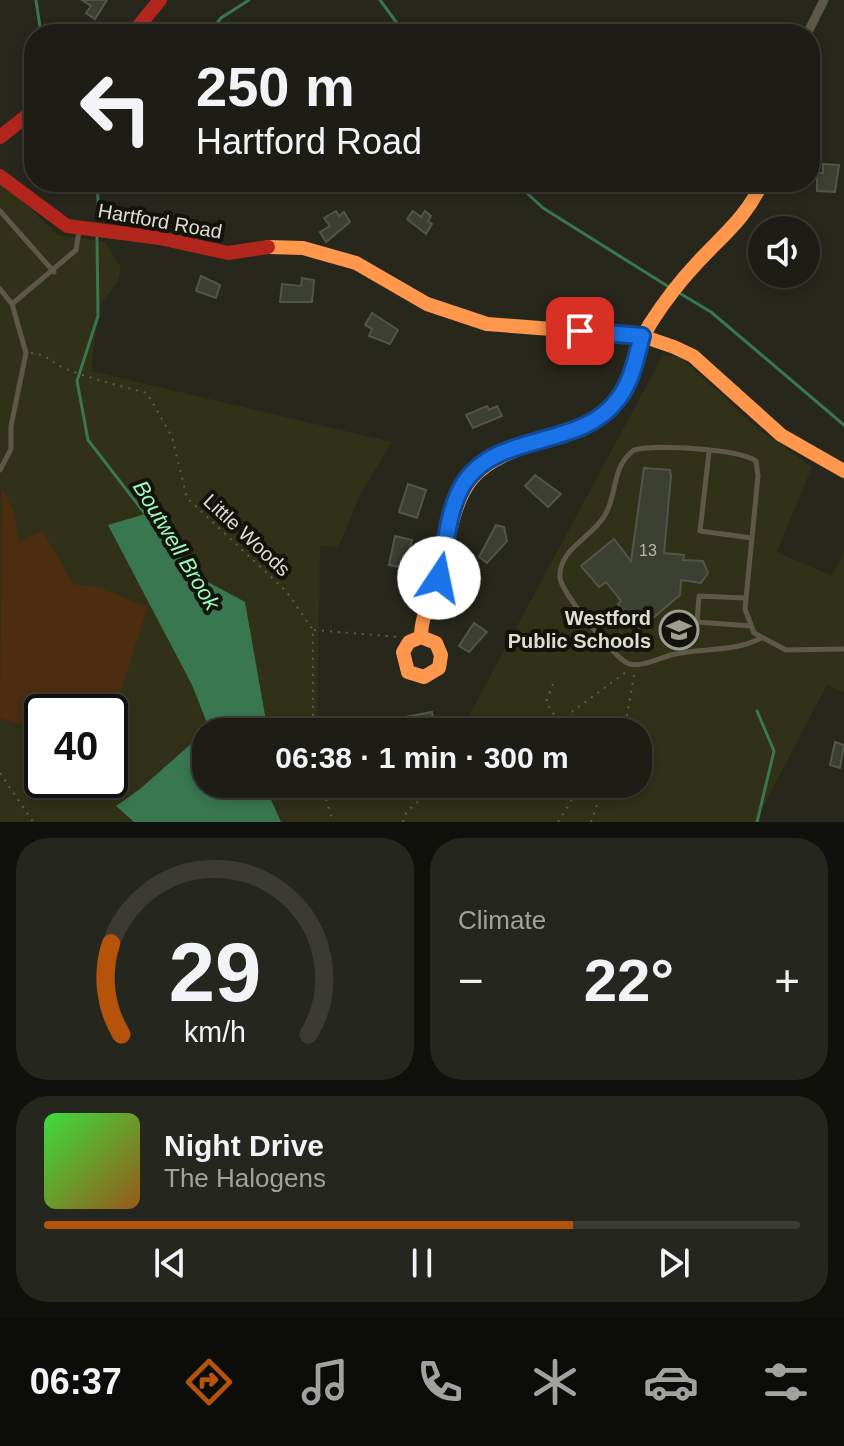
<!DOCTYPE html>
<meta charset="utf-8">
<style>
body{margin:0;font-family:Arial,sans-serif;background:#25261e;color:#f1f3f6;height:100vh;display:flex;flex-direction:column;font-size:30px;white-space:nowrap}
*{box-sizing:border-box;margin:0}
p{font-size:26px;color:#a0a2a0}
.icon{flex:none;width:44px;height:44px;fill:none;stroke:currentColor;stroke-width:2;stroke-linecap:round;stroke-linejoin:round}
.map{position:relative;height:822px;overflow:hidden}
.panel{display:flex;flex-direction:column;gap:16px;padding:16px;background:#10100c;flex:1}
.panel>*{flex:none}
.top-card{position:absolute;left:24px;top:24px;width:796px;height:168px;border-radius:32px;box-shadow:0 4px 12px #0003,0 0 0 2px #3b3b34;background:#1d1d15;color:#f1f3f6;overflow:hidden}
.buttons{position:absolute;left:748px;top:216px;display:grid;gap:16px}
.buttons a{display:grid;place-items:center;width:72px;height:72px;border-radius:50%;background:#1d1d15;box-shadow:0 4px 12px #0003,0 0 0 2px #3b3b34;font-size:40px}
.speed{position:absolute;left:24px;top:694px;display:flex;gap:16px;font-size:40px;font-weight:700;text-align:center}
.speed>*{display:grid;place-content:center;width:104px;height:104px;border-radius:50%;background:#1d1d15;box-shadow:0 4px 12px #0003,0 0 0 2px #3b3b34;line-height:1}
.speed .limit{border:4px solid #111;border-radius:12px;background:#fff;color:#111}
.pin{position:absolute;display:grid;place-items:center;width:68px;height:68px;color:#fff;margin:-34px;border-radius:16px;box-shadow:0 4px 12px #0006}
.me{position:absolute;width:88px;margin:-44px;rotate:11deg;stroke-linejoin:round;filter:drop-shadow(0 0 6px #0008)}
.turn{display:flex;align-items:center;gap:28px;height:168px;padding:0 40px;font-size:36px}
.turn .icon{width:104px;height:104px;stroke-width:2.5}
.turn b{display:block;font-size:56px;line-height:68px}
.big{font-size:60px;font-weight:800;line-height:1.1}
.panel .card{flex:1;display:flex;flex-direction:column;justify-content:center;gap:12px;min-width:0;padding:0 28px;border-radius:32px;background:#25261e}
.panel .dial{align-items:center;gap:0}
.dial svg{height:208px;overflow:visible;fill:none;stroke:#3b3b34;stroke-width:7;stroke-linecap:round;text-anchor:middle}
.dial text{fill:#f1f3f6;stroke:none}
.song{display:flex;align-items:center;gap:24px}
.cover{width:96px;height:96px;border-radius:12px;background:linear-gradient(135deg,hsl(120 70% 55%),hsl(30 70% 35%))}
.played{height:8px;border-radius:4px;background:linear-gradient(90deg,#b45309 70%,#3b3b34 70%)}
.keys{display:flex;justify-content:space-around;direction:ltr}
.heat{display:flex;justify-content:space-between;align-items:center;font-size:44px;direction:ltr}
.panel .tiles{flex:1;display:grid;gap:16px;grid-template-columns:1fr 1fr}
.card:last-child{grid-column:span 2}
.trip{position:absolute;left:192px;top:718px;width:460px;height:80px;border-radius:32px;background:#1d1d15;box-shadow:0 4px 12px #0003,0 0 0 2px #3b3b34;font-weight:800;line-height:80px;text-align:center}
.dock{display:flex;height:128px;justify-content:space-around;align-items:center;background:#0c0c08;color:#a0a2a0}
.dock .icon{width:56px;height:56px}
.dock .on{color:#b45309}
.dock b{font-size:36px;color:#f1f3f6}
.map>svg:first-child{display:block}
.built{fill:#313018;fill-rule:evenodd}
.green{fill:#4c2d0f}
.water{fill:#397751}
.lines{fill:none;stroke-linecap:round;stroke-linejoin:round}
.stream{stroke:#397751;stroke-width:3}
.building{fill:#3c4030;stroke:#52554c;stroke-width:2}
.path{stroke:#605d51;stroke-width:2;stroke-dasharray:2 6;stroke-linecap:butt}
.lane{stroke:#5f5849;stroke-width:5}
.street{stroke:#5f5849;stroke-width:9}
.slow{stroke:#ff974d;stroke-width:14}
.jam{stroke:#b3261e;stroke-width:14}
.route-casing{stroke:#114b97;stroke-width:20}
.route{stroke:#1a73e8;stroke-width:14}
.labels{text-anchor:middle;stroke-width:8;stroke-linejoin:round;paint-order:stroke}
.number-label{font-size:16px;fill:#b5b6aa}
.street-label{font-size:20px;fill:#ddddd2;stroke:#13130b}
.poi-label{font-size:20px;font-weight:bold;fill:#ddddd2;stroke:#13130b;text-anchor:end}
.water-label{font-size:22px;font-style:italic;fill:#99fabd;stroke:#13130b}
</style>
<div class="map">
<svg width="844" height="822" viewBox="0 0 844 822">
<rect width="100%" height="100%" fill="#27271c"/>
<path class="built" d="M0,180L58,235L105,242L121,268L118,281L99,306L91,371L392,442L360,495L338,548L320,545L317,732H206V784H638V732H460L663,355L680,357L757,428L812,467L777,552L832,576L844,551V692L827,685L755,822H0ZM42,712H110V780H42Z"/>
<path class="green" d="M2,487L15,515L19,543L42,530L74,585C100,584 123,597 147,608L110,726V712H42V731L0,718Z"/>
<path class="water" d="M145,514L197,576L245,602L268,732H206V784H264L281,822H134L116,806L140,789L209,728L192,685L108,525Z"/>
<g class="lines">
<path class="stream" d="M36,0L41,34
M380,0L405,34
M209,34L221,18L249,0
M97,182L99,219
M515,182L543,208L669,287
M97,238L98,316L77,381L88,440L146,515
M681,294L711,312L844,425
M757,711L774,751L757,822"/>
</g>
<path class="building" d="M82,0H107L95,19L86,13L91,6Z
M823,164L839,165L835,192L817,191V173H823Z
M336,211L339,216L344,212L350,222L326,242L320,232L330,226L324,218Z
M413,211L421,217L425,211L431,216L428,221L432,224L426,234L407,219Z
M201,276L220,285L216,298L196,291Z
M302,278L314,280L312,302H280L282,284L301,286Z
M372,313L398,330L390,344L369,336L372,329L365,325Z
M487,406L489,410L497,406L502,416L473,428L466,415Z
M644,468L670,470L671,476L664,553L684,555L683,560L703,561L708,573L701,583L681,580L680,595L640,629L618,604L621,601L606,582L599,587L581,566L614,539L631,561Z
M535,475L561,494L548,507L525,486Z
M408,484L426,490L417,518L399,512Z
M496,525L504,527L507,541L487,563L479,557Z
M395,536L412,540L405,568L389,565Z
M474,623L487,632L469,652L459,646Z
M432,712L436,732H408L405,717Z
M835,742L844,745L840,768L830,765Z"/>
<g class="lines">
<path class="path" d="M31,353C48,354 51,363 66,369C92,379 120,386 147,393L172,437L187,498L286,591L313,630V732
M314,630L399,637
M553,684L546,702L562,727
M559,732L569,714L626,672
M624,732L635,670
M0,773L33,822
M321,784L333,822
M403,822L406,813L436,784
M558,822L571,801L567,784
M591,822L604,784"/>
<path class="lane" d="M0,211L54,272
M0,289L12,304
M709,452L700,531L752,538
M0,470L11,449V426L26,353L12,304L76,250L79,231
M745,598L699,596L697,622L751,626
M761,638C733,653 701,647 671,655C658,659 642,667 629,664C615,659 562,593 560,578C558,549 592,538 605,515C618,493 611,467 634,450C655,444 739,449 756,461L758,476L745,609L754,633L786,650L844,649"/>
<path class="street" d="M807,34L824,0"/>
<path class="slow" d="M268,247L303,248L356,263L427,304L487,324L642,336L674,347L693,356L781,435L844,471
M421,637L436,643L441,655L439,668L424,677L408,672L403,652L409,642L421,637C421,612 436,591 441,567C462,479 463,466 553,437C572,430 593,425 608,411C632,389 633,352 650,324C664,302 680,281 698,262C722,236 748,216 762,182"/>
<path class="jam" d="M132,34L160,0
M0,137L34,110
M0,176L67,226L160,238L228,253L268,247"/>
</g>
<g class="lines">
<defs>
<path id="route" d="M439,578C446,547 447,510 464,483C499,430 581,450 618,399C632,381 636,358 642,336L580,331"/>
</defs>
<use href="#route" class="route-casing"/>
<use href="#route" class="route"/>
</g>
<defs>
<symbol id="school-ring" viewBox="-11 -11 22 22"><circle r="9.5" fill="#13130b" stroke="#9d9d92" stroke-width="1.5"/><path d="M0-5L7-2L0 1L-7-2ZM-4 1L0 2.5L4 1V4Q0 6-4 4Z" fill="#9d9d92"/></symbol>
</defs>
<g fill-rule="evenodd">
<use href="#school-ring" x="657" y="608" width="44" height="44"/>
</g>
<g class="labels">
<g class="number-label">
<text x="648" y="556">13</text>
</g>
<g class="street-label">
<text transform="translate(160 221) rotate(10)" y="7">Hartford Road</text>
<text transform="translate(247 535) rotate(43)" y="7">Little Woods</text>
</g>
<g class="poi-label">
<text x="651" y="625">Westford<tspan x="651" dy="23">Public Schools</tspan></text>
</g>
<g class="water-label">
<text transform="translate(177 545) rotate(59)" y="8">Boutwell Brook</text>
</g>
</g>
</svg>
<div class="buttons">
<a><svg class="icon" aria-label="sound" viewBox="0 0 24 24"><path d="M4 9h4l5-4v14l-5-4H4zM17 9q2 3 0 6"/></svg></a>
</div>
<div class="speed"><div class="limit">40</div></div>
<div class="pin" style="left:580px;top:331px;background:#d93025"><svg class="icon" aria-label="arrive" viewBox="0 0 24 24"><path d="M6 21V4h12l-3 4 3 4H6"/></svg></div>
<svg class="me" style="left:439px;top:578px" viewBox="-20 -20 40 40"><circle r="19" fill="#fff"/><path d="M0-13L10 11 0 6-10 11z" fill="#1a73e8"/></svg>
<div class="trip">06:38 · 1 min · 300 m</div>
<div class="top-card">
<div class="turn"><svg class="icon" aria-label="left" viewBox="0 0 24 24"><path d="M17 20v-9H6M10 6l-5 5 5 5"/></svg><div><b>250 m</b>Hartford Road</div></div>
</div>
</div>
<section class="panel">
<div class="tiles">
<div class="card dial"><svg viewBox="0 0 100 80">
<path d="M14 69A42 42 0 1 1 86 69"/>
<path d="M14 69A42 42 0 0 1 10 34" stroke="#b45309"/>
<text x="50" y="56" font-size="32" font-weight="700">29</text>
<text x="50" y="72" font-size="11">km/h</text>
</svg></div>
<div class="card"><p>Climate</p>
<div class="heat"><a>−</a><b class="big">22°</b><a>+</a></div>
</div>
<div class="card">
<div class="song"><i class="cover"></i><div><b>Night Drive</b><p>The Halogens</p></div></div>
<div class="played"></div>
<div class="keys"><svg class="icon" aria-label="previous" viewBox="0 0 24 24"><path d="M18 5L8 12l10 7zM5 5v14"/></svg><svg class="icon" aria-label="pause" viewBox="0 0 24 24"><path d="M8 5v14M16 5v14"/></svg><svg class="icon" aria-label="next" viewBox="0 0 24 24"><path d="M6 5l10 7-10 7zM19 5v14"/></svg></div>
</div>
</div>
</section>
<nav class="dock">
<b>06:37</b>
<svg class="icon on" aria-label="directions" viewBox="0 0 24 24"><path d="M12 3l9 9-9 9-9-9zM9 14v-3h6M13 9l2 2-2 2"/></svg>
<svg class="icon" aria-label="music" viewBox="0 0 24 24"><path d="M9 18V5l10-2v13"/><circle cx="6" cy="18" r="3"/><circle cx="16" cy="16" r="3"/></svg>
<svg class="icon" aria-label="phone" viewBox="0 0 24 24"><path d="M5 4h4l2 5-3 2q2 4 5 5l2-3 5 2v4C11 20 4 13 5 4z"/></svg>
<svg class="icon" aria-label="climate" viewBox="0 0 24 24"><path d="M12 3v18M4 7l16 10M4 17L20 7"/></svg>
<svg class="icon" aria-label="car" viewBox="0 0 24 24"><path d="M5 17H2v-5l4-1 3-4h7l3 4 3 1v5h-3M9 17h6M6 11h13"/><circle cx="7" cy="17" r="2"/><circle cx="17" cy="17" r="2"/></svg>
<svg class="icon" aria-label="filters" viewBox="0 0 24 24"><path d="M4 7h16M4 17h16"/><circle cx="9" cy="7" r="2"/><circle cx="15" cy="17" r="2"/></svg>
</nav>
